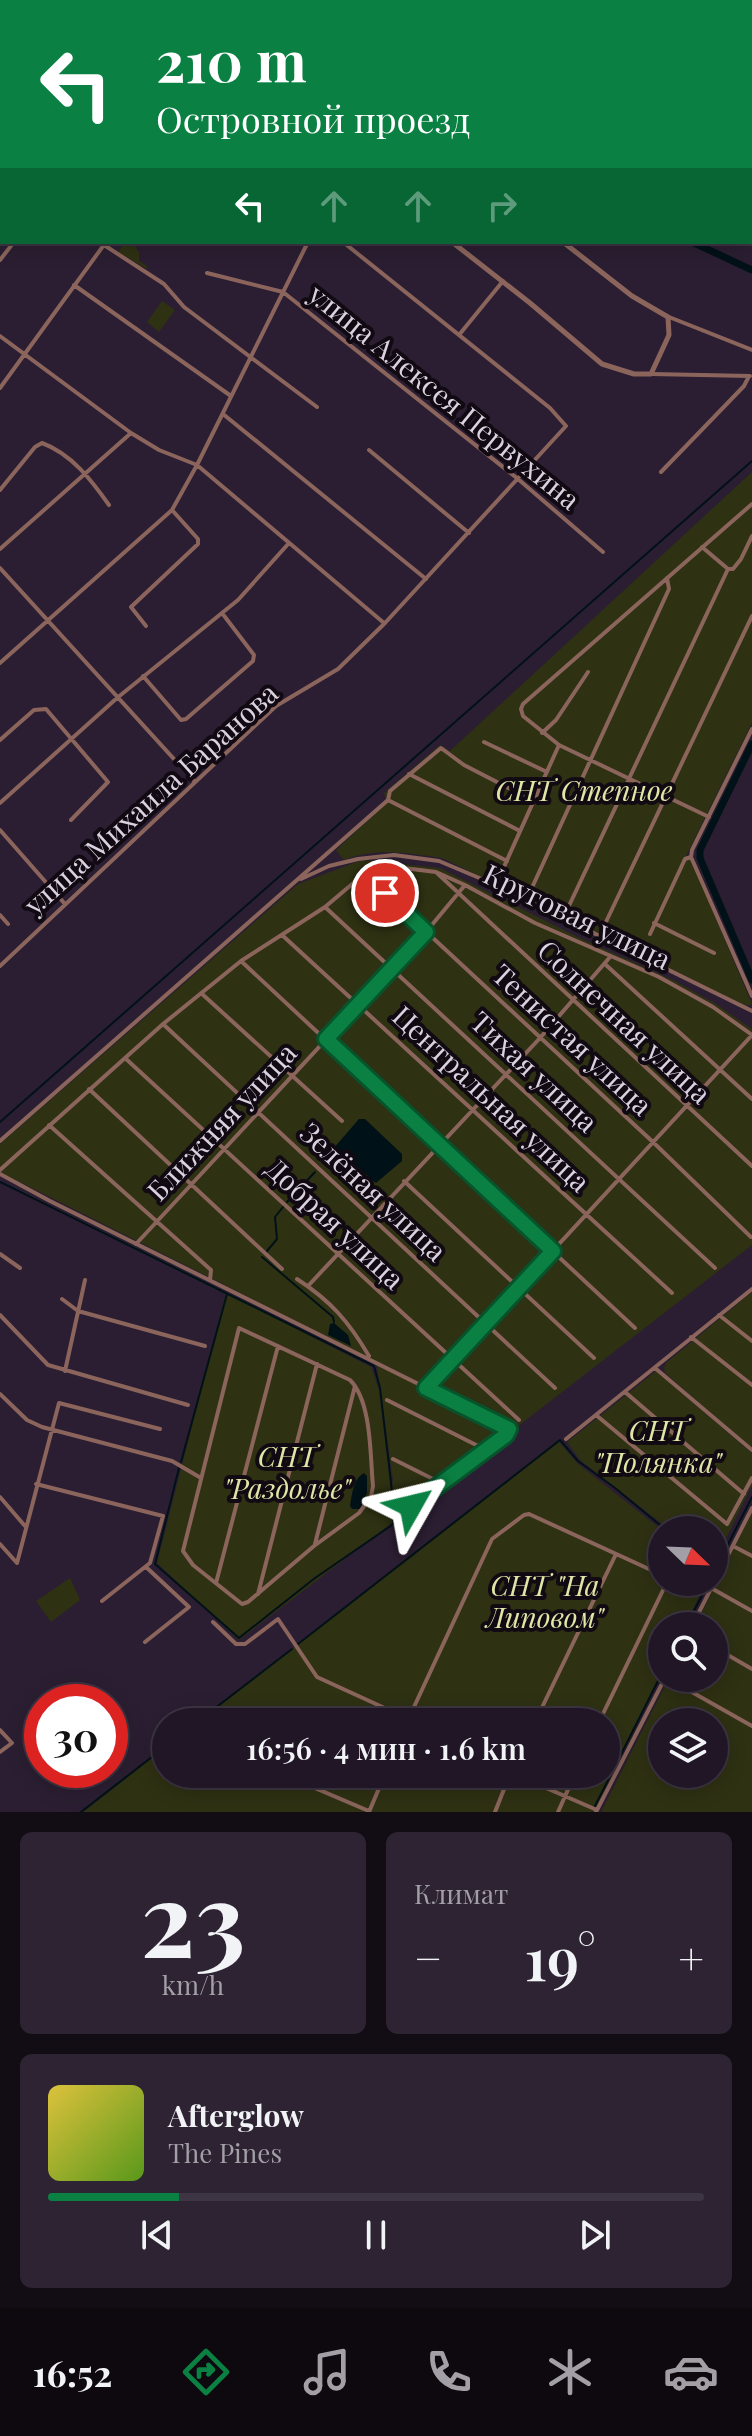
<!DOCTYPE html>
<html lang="ru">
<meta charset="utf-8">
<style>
body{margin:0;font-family:"Playfair Display",serif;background:#2d2332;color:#f1f3f6;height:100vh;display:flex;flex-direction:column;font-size:30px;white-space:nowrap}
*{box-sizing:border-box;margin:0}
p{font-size:26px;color:#a29fa7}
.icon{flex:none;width:44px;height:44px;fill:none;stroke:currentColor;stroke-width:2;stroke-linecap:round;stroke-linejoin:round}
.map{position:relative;height:1812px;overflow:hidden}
.sheet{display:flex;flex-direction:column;gap:20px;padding:20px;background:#120c15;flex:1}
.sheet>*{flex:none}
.guide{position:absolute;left:0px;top:0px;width:752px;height:244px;box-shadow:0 4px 20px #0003,0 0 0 2px #3d3543;background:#0b8043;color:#fff;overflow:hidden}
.needle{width:52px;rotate:113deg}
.buttons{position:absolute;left:648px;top:1516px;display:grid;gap:16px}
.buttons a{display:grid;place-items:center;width:80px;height:80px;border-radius:50%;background:#201626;box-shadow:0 4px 20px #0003,0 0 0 2px #3d3543;font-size:40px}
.speed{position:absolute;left:24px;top:1684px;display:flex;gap:16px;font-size:40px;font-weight:700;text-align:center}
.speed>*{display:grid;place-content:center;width:104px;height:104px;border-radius:50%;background:#201626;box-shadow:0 4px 20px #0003,0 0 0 2px #3d3543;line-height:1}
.speed .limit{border:12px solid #d22;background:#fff;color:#111}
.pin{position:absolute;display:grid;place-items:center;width:68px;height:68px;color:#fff;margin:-34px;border:4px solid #fff;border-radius:50%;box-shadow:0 2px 8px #0007}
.me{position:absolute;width:88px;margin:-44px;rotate:53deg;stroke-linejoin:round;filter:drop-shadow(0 0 6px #0008)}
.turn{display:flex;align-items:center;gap:28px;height:168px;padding:0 24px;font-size:36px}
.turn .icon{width:104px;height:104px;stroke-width:2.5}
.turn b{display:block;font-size:56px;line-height:68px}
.lanes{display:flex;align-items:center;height:76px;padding:0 24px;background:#0003;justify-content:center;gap:40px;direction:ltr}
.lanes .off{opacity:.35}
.big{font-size:60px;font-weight:600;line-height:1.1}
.sheet .widget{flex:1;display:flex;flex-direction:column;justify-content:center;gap:12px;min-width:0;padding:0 28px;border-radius:12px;background:#2d2332}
.sheet .dial{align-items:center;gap:0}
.dial b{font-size:104px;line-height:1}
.song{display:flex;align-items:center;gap:24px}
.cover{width:96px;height:96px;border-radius:12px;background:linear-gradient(135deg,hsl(50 70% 55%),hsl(90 70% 35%))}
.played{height:8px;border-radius:4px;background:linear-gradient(90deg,#0b8043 20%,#3d3543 20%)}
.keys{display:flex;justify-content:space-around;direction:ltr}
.heat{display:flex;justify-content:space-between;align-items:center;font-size:44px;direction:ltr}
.sheet .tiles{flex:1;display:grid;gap:20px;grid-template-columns:1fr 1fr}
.widget:last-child{grid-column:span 2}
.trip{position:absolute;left:152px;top:1708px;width:468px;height:80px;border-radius:40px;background:#201626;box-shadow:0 4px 20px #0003,0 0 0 2px #3d3543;font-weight:600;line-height:80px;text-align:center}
.tab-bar{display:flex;height:128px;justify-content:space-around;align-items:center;background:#0d090f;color:#a29fa7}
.tab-bar .icon{width:56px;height:56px}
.tab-bar .current{color:#0b8043}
.tab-bar b{font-size:36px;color:#f1f3f6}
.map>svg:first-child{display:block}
.green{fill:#2e3112;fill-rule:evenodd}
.water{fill:#001117}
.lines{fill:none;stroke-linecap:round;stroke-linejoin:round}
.stream{stroke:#001117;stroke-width:2}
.river{stroke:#001117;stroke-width:7}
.minor{stroke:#8b655c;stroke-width:4}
.tertiary{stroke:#8b655c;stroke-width:5}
.route-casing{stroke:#07532c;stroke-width:20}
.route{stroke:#0b8043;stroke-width:14}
.labels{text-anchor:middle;stroke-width:8;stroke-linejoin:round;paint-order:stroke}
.street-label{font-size:28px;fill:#dbd2e0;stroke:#110a13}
.park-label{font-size:28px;font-style:italic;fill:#e0e6a5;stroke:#110a13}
</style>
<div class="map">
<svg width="752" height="1812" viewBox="0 0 752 1812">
<rect width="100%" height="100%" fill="#2b1e32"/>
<path class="green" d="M125,242H133L139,252V261L147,266V269L118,252Z
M162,301L175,310L159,332L147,322Z
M752,472V723L686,856L691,860L752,1004L747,1006L442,858C409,853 376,847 344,860L336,850L387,803L384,793L440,745L450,751Z
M362,860L440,868L580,938L675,981L716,1004L752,1029V1245L410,1510L391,1493L393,1522L239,1640L157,1563L226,1293L371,1367L379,1390L391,1489L393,1480L376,1361L0,1172V1144L298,884Z
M752,1292V1449L665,1373L664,1367L667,1362Z
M656,1371L752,1453V1485L714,1563V1530H670L580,1460L567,1442Z
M559,1442L578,1464L662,1530V1582H706L685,1626H662V1673L594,1812H83L166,1747V1774H606V1722H198Z
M752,1512V1812H601L669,1678H714V1626H695ZM662,1722H714V1774H662Z
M70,1578L80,1600L51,1622L36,1601Z"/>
<path class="water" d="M359,1119H365L402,1154V1161L376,1183L346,1157L333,1149Z
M334,1323L348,1335L351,1346L328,1335L330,1324Z
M364,1473L367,1476V1493L360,1509H352L350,1506C352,1495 353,1479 364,1473Z"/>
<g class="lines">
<path class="stream" d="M0,1122L752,461
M330,1155L335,1151
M0,1182L374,1366L380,1388L395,1517L392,1525L315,1578L239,1638L155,1564L179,1468
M287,1202L315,1172
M267,1251L277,1239L275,1217L283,1207
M262,1257L333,1317L334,1322
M181,1462L227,1294
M714,1572L752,1497
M686,1626L709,1582
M298,1644L560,1440L578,1461L615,1488L666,1530
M197,1722L292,1649
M595,1806L662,1673
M81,1812L166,1746"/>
<path class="river" d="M404,0V2
M692,242L752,270
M752,744L700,850V858L752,980"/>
<path class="minor" d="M97,0L101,2
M285,0L287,2
M443,0L448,2
M630,0L635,2
M429,2L430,0
M562,2L563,0
M695,2L696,0
M750,50L752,51
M0,122L2,123
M750,131L752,132
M0,133L2,130
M750,209L752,210
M104,245L164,284L184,307L317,407
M0,260L14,242
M207,273L283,292L518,479L603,552
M74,285L231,396
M669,317L752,350
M459,335L503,281
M0,336L131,433L159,450L197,465L384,623
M651,374L750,376
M0,388L106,242
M223,414L426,579
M369,450L469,533
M661,472L744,386L749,376
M0,490L35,447L42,443C72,454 92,481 109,505
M702,547L728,569H733L741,559L752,536
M0,549L131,433
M0,568L194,781
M146,626L131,607L198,544V539L172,510
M0,663L172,510L197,465L308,242
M143,676L181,720L186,719L253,661L254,655L222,613
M542,733L556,720L588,672
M0,740L34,710L46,709L108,782L71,820
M484,742L547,772
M409,774L520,831
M388,800L507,861
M0,803L117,698L238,600L289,543
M709,817L559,745L523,716L521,709L523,704L752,504
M0,830L65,904
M691,857L752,996
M437,873L752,1166
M364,874L654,1143L751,1237
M301,879L329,866L358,859L394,855L439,861L496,885L752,1011
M498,880L559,745
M530,892L669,589L667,578
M325,907L715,1268
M567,910L728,569
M0,915L8,924
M654,923L714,953
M604,926L752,616
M650,934L685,859L691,857L692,850L752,729
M282,935L672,1293
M241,961L635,1328
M606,965L752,1099
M0,966L276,706L338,669L385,623L566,426L550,408L343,242
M201,993L342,1121
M163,1024L555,1388
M125,1058L519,1420
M89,1089L282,1269
M49,1125L211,1270L210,1280
M0,1141L388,800L390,791L441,748L464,765L534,801
M0,1170L163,1024L241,961L325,907L364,874L376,868L395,867L436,872L465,885L535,923L659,977L713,1007L752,1035
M0,1174L50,1201L509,1429L506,1435L411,1506
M404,1181L594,1358
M136,1244L426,932L465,885
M0,1254L20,1268
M297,1279C331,1301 349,1322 369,1356
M308,1286L540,1038L610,957
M62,1299L78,1311L205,1346
M0,1315L48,1365L188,1405
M719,1315L752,1341
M239,1328L350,1380C372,1402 370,1456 373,1486L371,1497L359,1513L314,1546L248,1602L242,1604L193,1565L183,1551Z
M691,1337L752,1385
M655,1368L752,1450
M65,1371L85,1280
M426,1388L752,1035
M625,1392L744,1494
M0,1394L27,1420L42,1427L172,1461L201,1478
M387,1400L486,1450
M596,1415L727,1524L752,1478
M566,1439L752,1289
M393,1459L441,1483
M36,1484L163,1516L150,1563L102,1601
M0,1497L25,1526
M0,1544L17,1563
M315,1544L355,1386
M733,1546L752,1556
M17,1563L59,1403L160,1429
M216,1583L278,1346
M711,1588L752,1611
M258,1594L317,1364
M213,1622L236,1644H245L278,1619L317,1677L402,1716L403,1722
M692,1626L752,1508
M145,1642L189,1607L146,1567
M714,1647L752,1669
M667,1678L752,1726
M407,1722L492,1539L524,1515L529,1514L662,1575
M535,1722L616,1554
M599,1722L667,1582
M0,1730L12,1743L0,1752
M282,1774L369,1811
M514,1774L597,1810
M369,1812L385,1774
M495,1812L510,1774
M558,1812L575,1774
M596,1812L665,1678"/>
<path class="tertiary" d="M179,0L184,2
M0,48L2,49
M452,242L530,303L602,364L634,374H651L669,335L668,317L632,296L563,242"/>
</g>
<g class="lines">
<defs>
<path id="route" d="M385,893L426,932L326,1039L553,1251L426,1388L509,1429L506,1435L411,1506"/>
</defs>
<use href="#route" class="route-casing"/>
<use href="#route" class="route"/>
</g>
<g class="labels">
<g class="street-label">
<text transform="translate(444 397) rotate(39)" y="10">улица Алексея Первухина</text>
<text transform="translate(151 799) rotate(-42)" y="10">улица Михаила Баранова</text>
<text transform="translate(577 917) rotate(26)" y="10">Круговая улица</text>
<text transform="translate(624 1022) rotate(43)" y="10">Солнечная улица</text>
<text transform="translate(572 1040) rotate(43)" y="10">Тенистая улица</text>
<text transform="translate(534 1072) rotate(43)" y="10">Тихая улица</text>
<text transform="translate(491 1099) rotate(43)" y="10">Центральная улица</text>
<text transform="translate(222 1122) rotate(-47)" y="10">Ближняя улица</text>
<text transform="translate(373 1192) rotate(43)" y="10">Зелёная улица</text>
<text transform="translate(335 1224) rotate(43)" y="10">Добрая улица</text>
</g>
<g class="park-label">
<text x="584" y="801">СНТ Степное</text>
<text x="658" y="1441">СНТ<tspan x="658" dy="32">"Полянка"</tspan></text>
<text x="287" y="1467">СНТ<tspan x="287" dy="32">"Раздолье"</tspan></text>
<text x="545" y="1596">СНТ "На<tspan x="545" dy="32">Липовом"</tspan></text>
</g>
</g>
</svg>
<div class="buttons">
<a><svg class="needle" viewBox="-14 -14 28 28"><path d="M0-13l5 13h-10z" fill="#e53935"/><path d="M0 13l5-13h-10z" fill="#a29fa7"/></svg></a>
<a><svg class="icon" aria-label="search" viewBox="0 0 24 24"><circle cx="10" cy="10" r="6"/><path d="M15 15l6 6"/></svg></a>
<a><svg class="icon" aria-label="layers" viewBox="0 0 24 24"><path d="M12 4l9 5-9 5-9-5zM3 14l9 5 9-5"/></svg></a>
</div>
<div class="speed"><div class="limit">30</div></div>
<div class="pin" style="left:385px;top:893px;background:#d93025"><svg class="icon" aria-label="arrive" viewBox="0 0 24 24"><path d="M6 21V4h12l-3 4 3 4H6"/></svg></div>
<svg class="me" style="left:411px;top:1506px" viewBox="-20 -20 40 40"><path d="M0-17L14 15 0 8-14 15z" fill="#0b8043" stroke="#fff" stroke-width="4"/></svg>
<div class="trip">16:56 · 4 мин · 1.6 km</div>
<div class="guide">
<div class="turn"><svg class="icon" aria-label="left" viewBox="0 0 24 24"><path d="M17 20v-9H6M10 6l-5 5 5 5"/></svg><div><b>210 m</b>Островной проезд</div></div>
<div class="lanes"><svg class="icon" aria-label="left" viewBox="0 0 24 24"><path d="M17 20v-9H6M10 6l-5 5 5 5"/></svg><svg class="icon off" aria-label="ahead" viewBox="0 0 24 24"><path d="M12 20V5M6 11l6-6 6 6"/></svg><svg class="icon off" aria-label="ahead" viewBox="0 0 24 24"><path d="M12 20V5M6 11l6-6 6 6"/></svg><svg class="icon off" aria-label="right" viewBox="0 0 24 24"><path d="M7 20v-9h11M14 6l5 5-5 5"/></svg></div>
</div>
</div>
<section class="sheet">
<div class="tiles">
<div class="widget dial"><b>23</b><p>km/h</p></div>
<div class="widget"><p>Климат</p>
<div class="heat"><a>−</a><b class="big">19°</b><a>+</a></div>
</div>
<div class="widget">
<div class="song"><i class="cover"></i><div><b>Afterglow</b><p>The Pines</p></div></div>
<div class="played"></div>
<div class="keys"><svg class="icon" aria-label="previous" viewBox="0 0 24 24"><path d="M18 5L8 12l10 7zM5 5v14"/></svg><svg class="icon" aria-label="pause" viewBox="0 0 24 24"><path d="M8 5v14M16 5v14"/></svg><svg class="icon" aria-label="next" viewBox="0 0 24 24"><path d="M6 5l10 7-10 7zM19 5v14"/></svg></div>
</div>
</div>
</section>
<nav class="tab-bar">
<b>16:52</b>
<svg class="icon current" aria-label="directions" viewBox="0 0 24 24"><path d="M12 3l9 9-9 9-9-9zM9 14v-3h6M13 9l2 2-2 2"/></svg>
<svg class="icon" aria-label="music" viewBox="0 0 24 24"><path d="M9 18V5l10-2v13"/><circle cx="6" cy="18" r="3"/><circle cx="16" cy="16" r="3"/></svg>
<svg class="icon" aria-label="phone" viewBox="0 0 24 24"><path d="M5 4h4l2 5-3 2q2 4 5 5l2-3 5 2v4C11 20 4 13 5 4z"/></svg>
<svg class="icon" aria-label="climate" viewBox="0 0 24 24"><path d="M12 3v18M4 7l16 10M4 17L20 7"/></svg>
<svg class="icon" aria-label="car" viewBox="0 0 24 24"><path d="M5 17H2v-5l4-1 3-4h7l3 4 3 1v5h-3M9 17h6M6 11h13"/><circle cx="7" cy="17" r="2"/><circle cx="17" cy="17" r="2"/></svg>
</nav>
